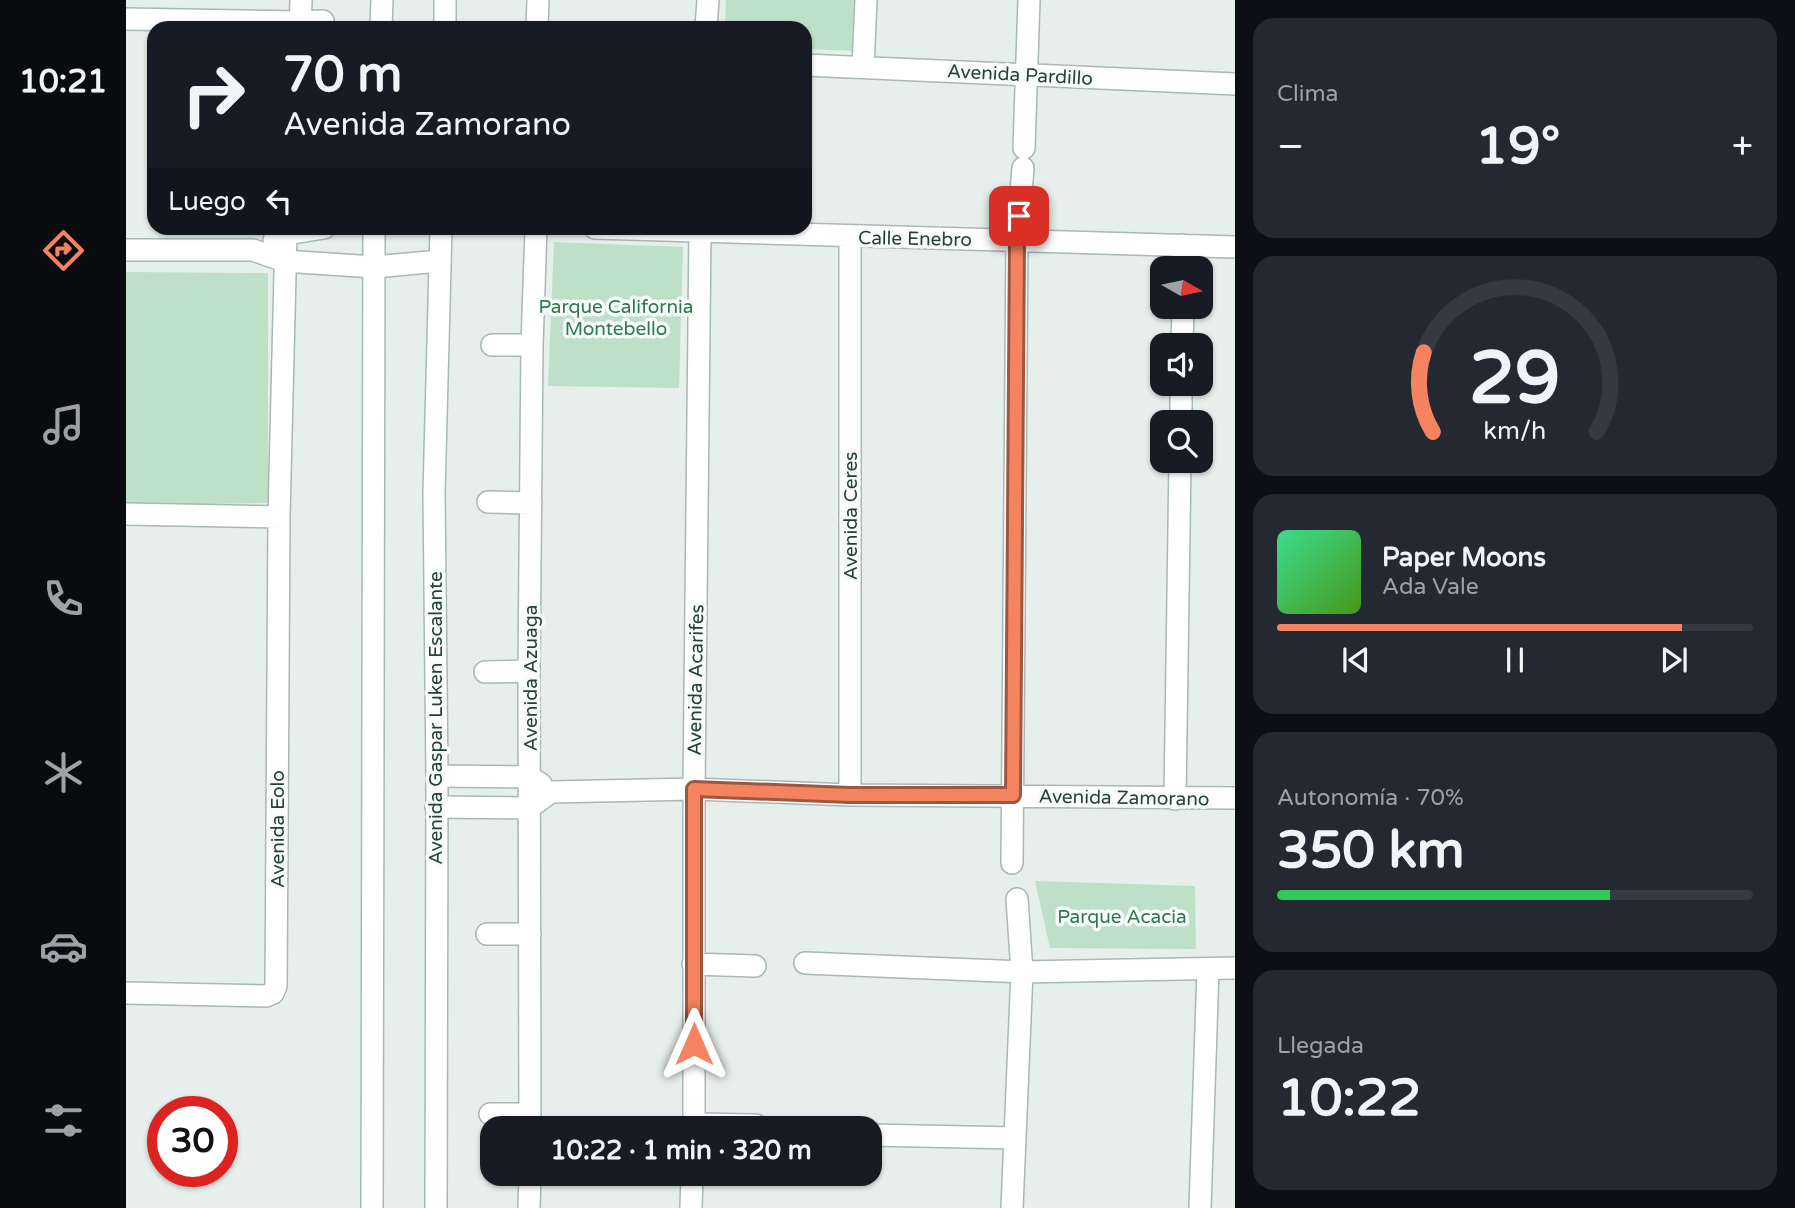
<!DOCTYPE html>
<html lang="es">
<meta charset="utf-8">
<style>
body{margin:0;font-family:"Varela Round",sans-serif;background:#242831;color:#f1f3f6;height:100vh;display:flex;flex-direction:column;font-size:26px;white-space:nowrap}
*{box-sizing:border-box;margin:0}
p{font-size:23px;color:#9ea1a6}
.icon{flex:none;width:38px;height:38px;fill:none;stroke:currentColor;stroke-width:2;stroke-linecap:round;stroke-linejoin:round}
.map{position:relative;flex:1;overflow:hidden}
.side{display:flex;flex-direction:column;gap:18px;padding:18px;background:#0d0f14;width:560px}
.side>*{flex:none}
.banner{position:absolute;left:21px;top:21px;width:665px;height:214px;border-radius:21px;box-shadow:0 2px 5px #0004;background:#171b24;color:#f1f3f6;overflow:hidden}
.needle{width:46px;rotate:99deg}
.fabs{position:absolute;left:1024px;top:256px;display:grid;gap:14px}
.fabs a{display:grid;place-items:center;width:63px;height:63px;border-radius:14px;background:#171b24;box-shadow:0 2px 5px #0004;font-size:35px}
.speed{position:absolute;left:21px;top:1096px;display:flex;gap:14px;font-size:35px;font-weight:700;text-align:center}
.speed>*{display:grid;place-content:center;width:91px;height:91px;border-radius:50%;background:#171b24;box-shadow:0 2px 5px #0004;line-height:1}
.speed .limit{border:10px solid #d22;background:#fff;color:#111}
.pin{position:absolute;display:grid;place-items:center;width:60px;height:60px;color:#fff;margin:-30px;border-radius:14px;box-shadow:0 4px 10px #0006}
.me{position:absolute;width:77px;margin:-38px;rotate:0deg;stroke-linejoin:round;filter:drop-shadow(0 0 5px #0008)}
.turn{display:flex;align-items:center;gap:24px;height:147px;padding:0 21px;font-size:32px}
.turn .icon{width:91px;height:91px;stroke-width:2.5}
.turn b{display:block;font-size:49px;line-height:60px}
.then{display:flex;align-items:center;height:66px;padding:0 21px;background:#0003;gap:14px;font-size:26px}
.big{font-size:52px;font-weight:800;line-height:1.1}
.side .card{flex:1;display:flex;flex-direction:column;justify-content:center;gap:10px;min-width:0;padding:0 24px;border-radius:21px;background:#242831}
.side .dial{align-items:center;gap:0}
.dial svg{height:182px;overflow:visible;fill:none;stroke:#363941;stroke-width:7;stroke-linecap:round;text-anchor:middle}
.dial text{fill:#f1f3f6;stroke:none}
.song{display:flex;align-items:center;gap:21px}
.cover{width:84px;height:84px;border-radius:10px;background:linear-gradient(135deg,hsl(150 70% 55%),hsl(100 70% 35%))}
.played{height:7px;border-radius:4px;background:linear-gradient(90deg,#f4845f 85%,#363941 85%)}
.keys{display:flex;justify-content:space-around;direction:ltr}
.heat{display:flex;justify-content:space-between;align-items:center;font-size:38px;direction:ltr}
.charge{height:10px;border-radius:5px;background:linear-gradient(90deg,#34c759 70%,#363941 0)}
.trip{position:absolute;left:354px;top:1116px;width:402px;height:70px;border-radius:21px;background:#171b24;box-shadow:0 2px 5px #0004;font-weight:800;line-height:70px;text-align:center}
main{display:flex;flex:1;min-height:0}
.tab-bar{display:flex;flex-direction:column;width:126px;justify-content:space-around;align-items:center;background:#090b0e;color:#9ea1a6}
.tab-bar .icon{width:49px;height:49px}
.tab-bar .current{color:#f4845f}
.tab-bar b{font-size:32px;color:#f1f3f6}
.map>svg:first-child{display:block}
.green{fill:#bfe0c8}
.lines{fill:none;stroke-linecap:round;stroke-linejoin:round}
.street-casing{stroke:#a8b8b2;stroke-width:24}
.secondary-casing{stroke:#a4bbb3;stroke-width:24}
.street{stroke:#fff;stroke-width:21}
.secondary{stroke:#fff;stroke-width:21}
.route-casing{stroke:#9f563e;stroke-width:18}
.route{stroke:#f4845f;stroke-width:12}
.labels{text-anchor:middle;stroke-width:7;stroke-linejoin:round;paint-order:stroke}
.street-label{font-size:19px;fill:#24423a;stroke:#f7fbf9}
.park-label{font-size:19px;fill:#2d7a4b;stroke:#f7fbf9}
</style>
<main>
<nav class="tab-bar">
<b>10:21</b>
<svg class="icon current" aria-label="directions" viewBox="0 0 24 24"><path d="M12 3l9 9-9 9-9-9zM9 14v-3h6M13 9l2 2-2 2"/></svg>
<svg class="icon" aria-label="music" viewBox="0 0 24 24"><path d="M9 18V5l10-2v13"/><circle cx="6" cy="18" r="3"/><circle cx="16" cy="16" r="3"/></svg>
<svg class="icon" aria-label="phone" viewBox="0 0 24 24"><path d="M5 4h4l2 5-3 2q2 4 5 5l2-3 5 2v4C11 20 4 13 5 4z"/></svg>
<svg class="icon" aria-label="climate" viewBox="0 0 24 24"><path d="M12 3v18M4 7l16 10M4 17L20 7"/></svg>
<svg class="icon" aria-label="car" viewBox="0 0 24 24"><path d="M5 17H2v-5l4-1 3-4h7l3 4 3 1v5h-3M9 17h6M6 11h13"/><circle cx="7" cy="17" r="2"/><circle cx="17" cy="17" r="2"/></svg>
<svg class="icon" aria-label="filters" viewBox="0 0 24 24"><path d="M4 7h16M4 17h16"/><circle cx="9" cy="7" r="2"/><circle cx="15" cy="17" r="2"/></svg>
</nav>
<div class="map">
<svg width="1109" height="1208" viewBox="0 0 1109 1208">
<rect width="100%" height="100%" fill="#e6efeb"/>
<path class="green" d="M600,0H728L726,51L679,49V28H599Z
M428,242L557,247L553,388L422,386Z
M0,272L142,273V503L0,505Z
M909,881L1069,886L1070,949L924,948Z"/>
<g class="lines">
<defs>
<path id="street" d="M0,19L174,22L197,21
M174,28L175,0
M411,28L412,0
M580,28L582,0
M679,65L1109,84
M737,67L740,0
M898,148L903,0
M469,228L1109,247
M724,237V795
M148,240L160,234L198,228
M0,250H127L158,261L248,267L314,261
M1057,268V245
M366,345H406
M1056,345L1057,306
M1055,422V383
M362,502L405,503
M0,514L153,517
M359,672L403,671
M311,776L404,777L415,784
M1049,799L1054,460
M310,807L403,808L425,792L568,789L724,795L1109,798
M886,863L891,240L897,168
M361,934H404
M679,963L896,972L1109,968
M567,964L629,966
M0,993L140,996L147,993L150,986L153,517L160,234
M364,1114H404
M568,1124L630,1125
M404,1129L403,671L406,345L410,228
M568,1129V789L574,231
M744,1135L889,1138
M403,1208L404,1174
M565,1208L566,1174
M886,1208L896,972L891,899
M1074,1208L1082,969"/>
<path id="secondary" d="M255,28L256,0
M319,28V0
M246,1208L248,228
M310,1208L311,776L308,493L315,228"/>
</defs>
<use href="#street" class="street-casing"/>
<use href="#secondary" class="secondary-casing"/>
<use href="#street" class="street"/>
<use href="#secondary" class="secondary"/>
</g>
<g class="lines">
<defs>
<path id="route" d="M568,1044V789L724,795H887L891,240L893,216"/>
</defs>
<use href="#route" class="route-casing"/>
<use href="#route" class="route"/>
</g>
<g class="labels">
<g class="street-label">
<text transform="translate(894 74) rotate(3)" y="7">Avenida Pardillo</text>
<text transform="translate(789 238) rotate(1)" y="7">Calle Enebro</text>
<text transform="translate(724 516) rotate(-90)" y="7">Avenida Ceres</text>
<text transform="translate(404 678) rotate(-90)" y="7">Avenida Azuaga</text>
<text transform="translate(569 680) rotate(-89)" y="7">Avenida Acarifes</text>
<text transform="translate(309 718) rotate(-90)" y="7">Avenida Gaspar Luken Escalante</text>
<text transform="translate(998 797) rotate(1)" y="7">Avenida Zamorano</text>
<text transform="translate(151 829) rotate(-90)" y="7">Avenida Eolo</text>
</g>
<g class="park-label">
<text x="490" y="313">Parque California<tspan x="490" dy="22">Montebello</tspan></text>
<text x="996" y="923">Parque Acacia</text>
</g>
</g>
</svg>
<div class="fabs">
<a><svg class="needle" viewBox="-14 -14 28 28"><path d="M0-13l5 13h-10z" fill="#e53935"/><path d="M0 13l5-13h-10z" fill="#9ea1a6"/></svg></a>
<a><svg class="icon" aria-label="sound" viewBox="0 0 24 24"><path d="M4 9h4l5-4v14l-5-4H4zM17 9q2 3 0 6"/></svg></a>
<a><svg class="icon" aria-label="search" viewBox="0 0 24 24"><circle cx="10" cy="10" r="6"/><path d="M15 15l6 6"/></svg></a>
</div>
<div class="speed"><div class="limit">30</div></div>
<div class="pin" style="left:893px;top:216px;background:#d93025"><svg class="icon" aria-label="arrive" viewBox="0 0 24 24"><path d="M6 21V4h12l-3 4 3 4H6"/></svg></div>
<svg class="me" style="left:568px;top:1044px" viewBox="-20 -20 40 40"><path d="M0-17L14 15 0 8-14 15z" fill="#f4845f" stroke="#fff" stroke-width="4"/></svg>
<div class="trip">10:22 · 1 min · 320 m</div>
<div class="banner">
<div class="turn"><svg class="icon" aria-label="right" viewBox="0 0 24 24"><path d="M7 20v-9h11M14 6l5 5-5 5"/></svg><div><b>70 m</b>Avenida Zamorano</div></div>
<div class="then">Luego<svg class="icon" aria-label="left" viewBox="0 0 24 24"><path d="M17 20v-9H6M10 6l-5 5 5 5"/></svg></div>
</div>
</div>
<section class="side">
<div class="card"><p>Clima</p>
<div class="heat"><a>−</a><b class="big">19°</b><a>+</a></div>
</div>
<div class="card dial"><svg viewBox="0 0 100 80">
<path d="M14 69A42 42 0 1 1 86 69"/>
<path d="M14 69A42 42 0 0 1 10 34" stroke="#f4845f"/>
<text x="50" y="56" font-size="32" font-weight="700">29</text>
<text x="50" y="72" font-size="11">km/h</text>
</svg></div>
<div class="card">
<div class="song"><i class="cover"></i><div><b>Paper Moons</b><p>Ada Vale</p></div></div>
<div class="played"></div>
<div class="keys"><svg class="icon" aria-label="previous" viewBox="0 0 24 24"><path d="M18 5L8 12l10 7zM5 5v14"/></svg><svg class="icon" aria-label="pause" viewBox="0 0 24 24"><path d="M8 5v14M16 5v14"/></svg><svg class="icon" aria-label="next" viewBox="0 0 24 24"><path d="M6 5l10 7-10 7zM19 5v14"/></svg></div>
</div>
<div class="card"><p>Autonomía · 70%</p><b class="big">350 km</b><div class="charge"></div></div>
<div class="card"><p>Llegada</p><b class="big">10:22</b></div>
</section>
</main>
